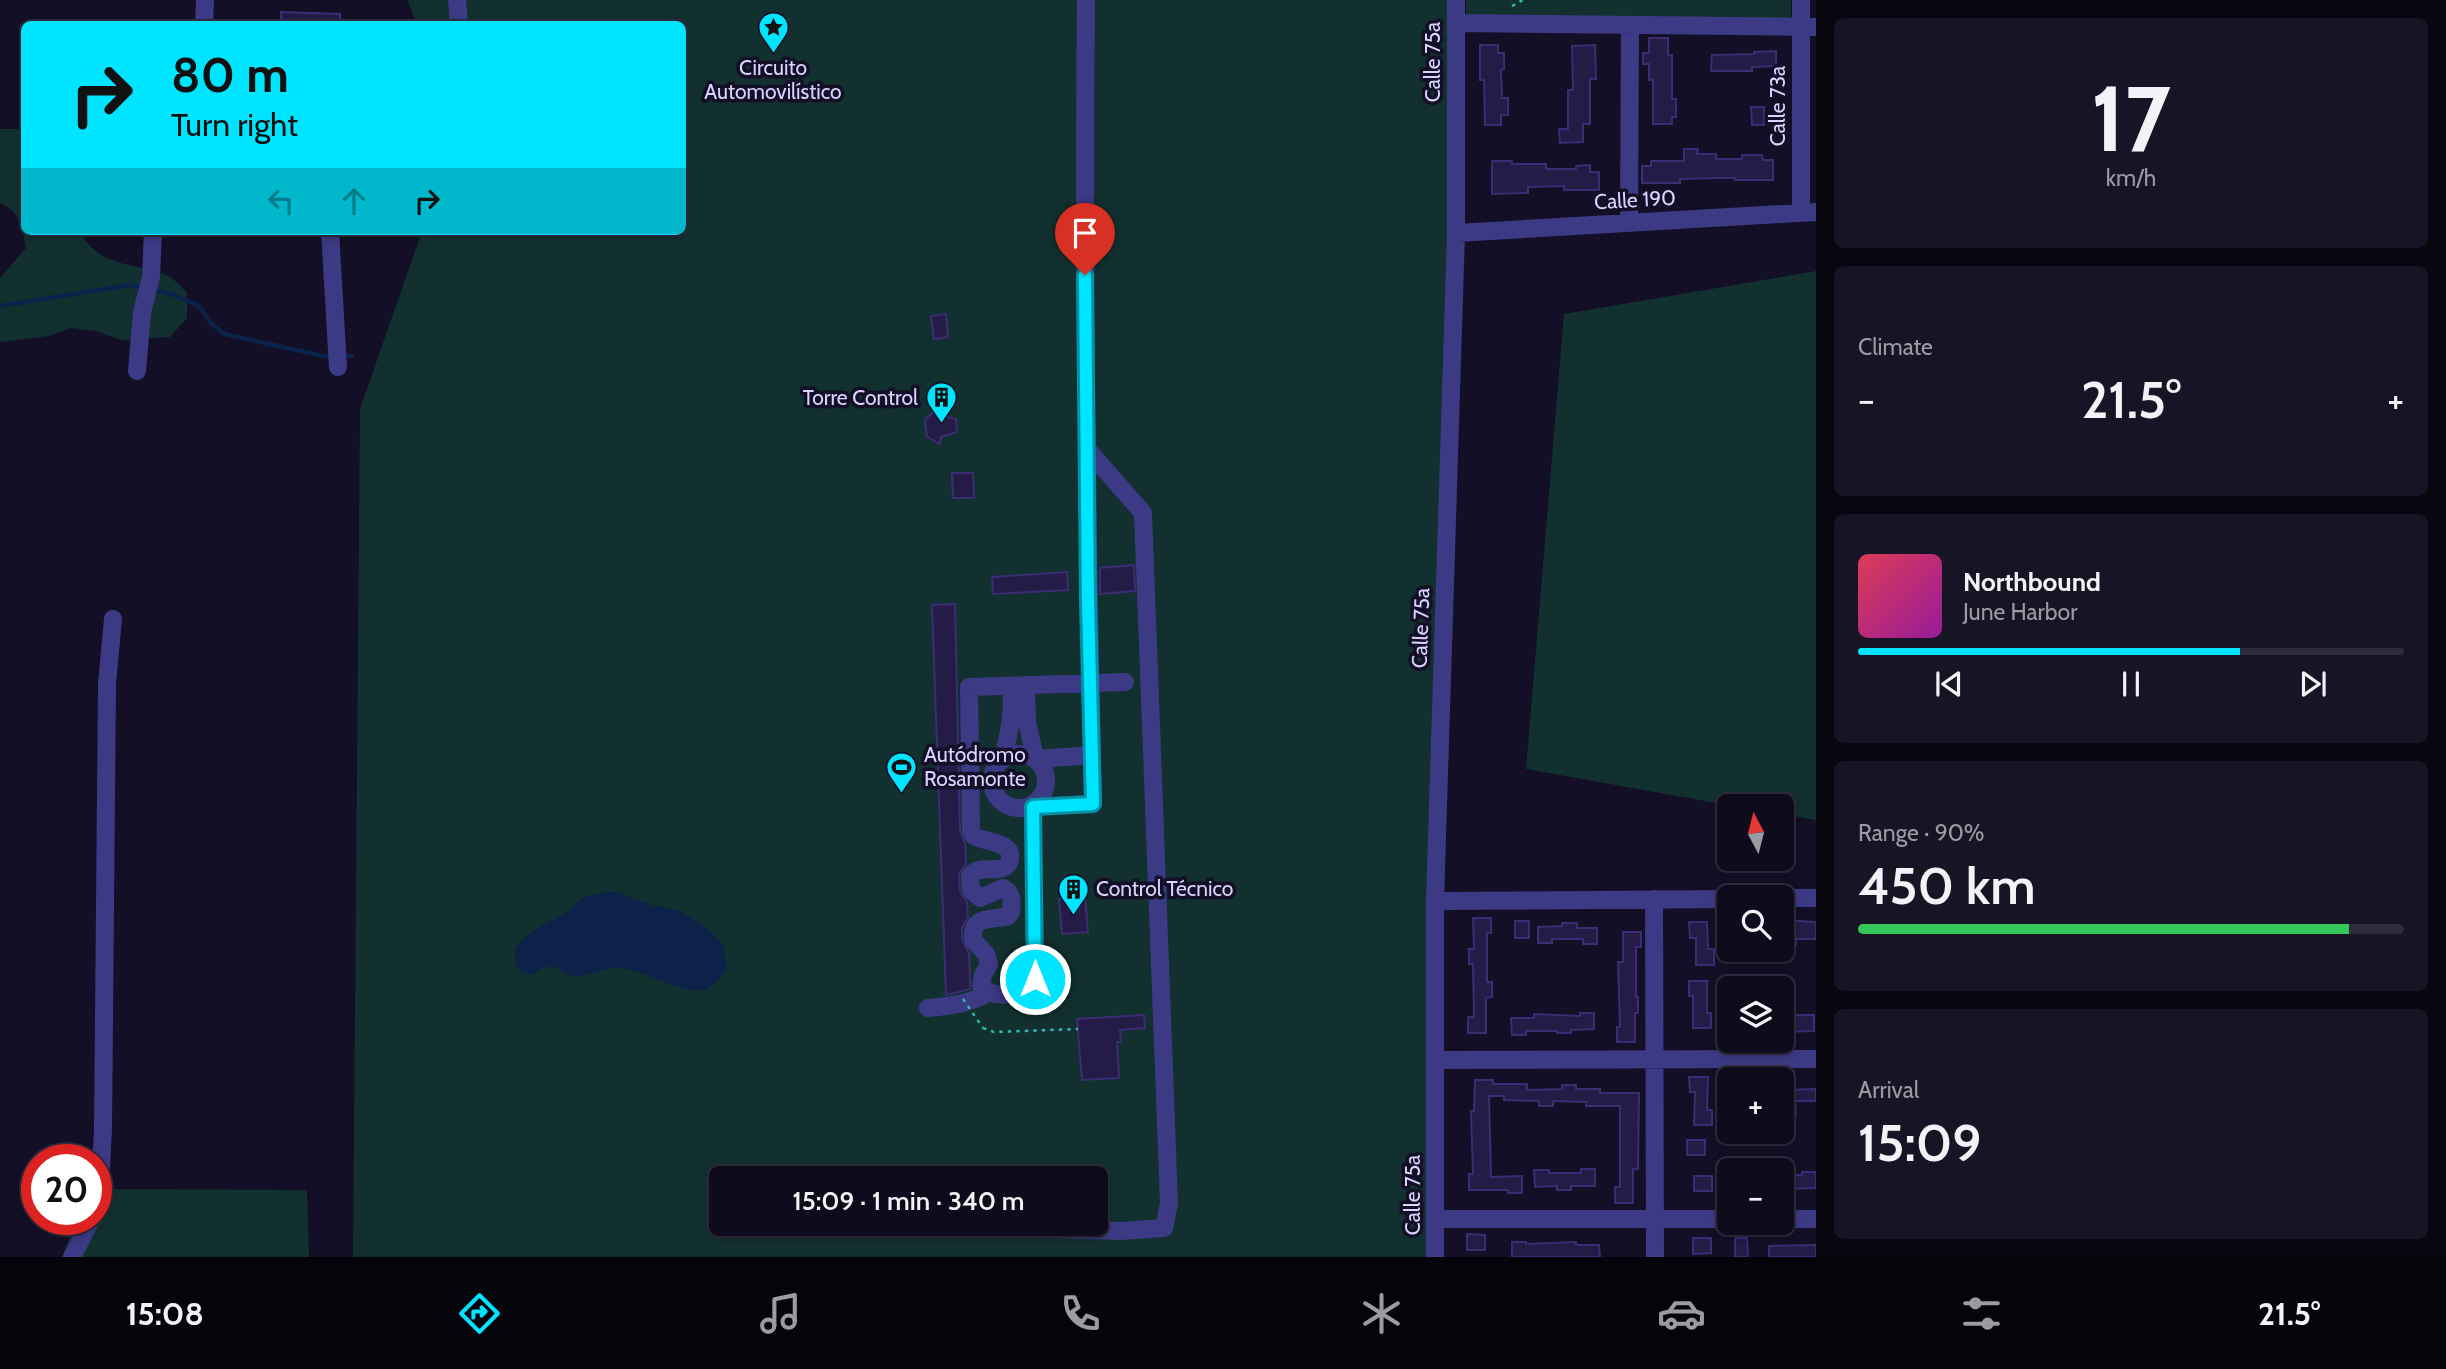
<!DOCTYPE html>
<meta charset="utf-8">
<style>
body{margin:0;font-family:Cabin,sans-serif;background:#171425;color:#f1f3f6;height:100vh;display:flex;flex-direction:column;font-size:26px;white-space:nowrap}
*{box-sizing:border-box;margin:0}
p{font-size:23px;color:#9b9ba3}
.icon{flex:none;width:38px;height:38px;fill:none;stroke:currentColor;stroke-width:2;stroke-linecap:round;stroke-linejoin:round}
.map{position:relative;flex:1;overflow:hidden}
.sheet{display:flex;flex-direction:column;gap:18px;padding:18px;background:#08060f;width:630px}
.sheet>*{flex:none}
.banner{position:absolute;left:21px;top:21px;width:665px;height:214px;border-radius:10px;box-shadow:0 4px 10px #0003,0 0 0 2px #2e2b3b;background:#00e5ff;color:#111;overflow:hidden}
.needle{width:46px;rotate:353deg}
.buttons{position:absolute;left:1717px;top:794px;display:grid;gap:14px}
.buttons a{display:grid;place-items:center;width:77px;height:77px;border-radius:10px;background:#0e0b1c;box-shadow:0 4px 10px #0003,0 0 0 2px #2e2b3b;font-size:35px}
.speed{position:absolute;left:21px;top:1144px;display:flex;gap:14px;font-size:35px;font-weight:700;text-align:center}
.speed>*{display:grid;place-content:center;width:91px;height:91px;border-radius:50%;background:#0e0b1c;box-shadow:0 4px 10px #0003,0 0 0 2px #2e2b3b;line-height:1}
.speed .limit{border:10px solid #d22;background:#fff;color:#111}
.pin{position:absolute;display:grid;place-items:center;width:60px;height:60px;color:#fff;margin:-72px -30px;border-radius:50% 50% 50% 0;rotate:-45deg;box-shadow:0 0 7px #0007}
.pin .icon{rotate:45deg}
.me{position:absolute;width:77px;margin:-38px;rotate:0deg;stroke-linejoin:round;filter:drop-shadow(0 0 5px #0008)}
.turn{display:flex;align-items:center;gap:24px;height:147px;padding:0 35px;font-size:32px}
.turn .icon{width:91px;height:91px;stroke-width:2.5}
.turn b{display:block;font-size:49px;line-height:60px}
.lanes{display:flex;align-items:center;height:66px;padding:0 35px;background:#0003;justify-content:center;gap:35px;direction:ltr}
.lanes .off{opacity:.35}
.big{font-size:52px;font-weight:600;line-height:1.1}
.sheet .card{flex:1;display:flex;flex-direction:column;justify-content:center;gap:10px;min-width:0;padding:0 24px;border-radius:10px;background:#171425}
.sheet .dial{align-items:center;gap:0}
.dial b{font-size:91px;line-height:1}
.song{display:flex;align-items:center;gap:21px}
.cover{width:84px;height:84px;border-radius:10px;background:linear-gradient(135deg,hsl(350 70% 55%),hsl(300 70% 35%))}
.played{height:7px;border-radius:4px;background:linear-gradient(90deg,#00e5ff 70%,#2e2b3b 70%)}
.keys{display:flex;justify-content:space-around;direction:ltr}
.heat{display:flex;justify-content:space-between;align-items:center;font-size:38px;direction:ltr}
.charge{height:10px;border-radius:5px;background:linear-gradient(90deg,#34c759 90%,#2e2b3b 0)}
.trip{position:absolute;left:709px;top:1166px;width:399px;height:70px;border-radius:10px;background:#0e0b1c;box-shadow:0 4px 10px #0003,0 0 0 2px #2e2b3b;font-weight:600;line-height:70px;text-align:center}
.tab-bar{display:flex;height:112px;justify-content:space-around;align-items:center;background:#06040b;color:#9b9ba3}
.tab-bar .icon{width:49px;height:49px}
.tab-bar .on{color:#00e5ff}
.tab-bar b{font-size:32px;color:#f1f3f6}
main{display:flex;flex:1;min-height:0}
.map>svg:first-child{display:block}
.green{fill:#12302f;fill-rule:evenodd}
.water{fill:#0c2248}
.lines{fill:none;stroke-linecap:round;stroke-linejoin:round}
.stream{stroke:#0c2248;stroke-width:4.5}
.building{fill:#241b47;stroke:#3b2d73;stroke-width:2}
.path{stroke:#2fb8b0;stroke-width:2.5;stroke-dasharray:3.5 5;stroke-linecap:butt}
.minor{stroke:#3d3a85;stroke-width:18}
.path-bridge{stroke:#2fb8b0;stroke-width:2.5;stroke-dasharray:3.5 5;stroke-linecap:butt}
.route-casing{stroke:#0095a6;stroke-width:18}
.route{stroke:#00e5ff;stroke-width:12}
.labels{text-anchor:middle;stroke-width:7;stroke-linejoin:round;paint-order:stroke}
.street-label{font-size:21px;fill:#d9d4ff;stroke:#130f26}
.poi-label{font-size:21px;fill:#d9d4ff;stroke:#130f26;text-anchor:start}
</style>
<main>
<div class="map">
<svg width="1816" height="1257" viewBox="0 0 1816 1257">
<rect width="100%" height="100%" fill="#130f26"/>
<path class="green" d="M407,0H1456V233L1438,1257H353L360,409L422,231H682V24H417ZM721,1178H1096V1223H721Z
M1466,0H1791V18L1466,15Z
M0,129H24V231H79C101,269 131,261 166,275C174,278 181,287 187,292V318L170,337L121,340L96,331L71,328L48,336L0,342V278L26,248C23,232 19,208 0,203Z
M1816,271V820L1782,814V807H1739L1526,769L1564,314Z
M96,1189L307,1190L309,1257H62L76,1220H96Z"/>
<path class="water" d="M617,892L651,905L681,911L700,923L721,941L724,948L727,970C721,976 715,985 707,989C688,998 644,969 619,968C604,967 591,977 576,976C556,974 554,957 532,975C524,973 518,972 516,963C508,936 552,923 567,912C572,909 575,903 579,900C589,893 605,892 617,892Z"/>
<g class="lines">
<path class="stream" d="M153,290L171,294L199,306L211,323L224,334L323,356H333
M0,306L129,285L144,288
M341,356H352"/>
</g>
<path class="building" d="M281,12L340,14V24H281Z
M1649,38H1668V55H1672V99H1676V117H1672V124H1653V80H1649V64H1643V53H1649Z
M1480,45H1498V53H1504V69L1501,70L1502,98H1508V115H1501V125H1485L1484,80H1480Z
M1595,45L1596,79H1590V124H1583V142L1560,143L1559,129H1568V90H1573L1572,46Z
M1776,51V66L1752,67V71H1711L1712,55L1754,54V52Z
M1751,107H1764V125H1752Z
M1684,149H1698L1697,154H1716V159H1742V155H1762L1763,160H1773V180H1735V178H1716L1680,179V183H1642V166H1651V161H1684Z
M1492,161H1512V164H1546V169H1576V166L1590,165V172H1599V190H1564V186L1528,187V193L1492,194Z
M946,314L948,337L934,339L931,316Z
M932,413L956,419L957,432L941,437L940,444L927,437L925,420Z
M952,473H973L974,498H953Z
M1134,565L1135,591L1100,594V568Z
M1067,572L1068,590L993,594L992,577Z
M955,604L960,831L965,843L966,864L960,872L959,877L960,892L967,902L968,917L962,928V940L969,953L970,981V989L946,995L932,605Z
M1085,897L1088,932L1062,934L1059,899Z
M1473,918H1491V933H1487V982H1492V997L1486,998V1033H1468V1017H1474L1473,964H1469V949H1474Z
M1783,920L1816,922V939H1796V945L1783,946Z
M1515,921H1529V938H1515Z
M1689,922H1707L1708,949H1714V965H1696V938H1690Z
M1562,923H1577V928H1597V944H1583V939H1552V943H1538V927L1562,926Z
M1623,932H1641V947H1636V997H1638V1013H1635V1042H1617V1027H1620L1618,962H1623Z
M1689,981H1707V1013H1711V1028H1693V996H1689Z
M1580,1013H1594V1029L1571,1030V1033H1557V1031H1526V1035H1512L1511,1018H1534V1014L1580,1016Z
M1144,1015L1145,1028L1120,1030L1121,1042H1117L1119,1078L1082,1080L1077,1019Z
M1782,1015H1814V1031L1782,1032Z
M1689,1077H1708L1707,1110H1712V1125H1694L1695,1092H1690Z
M1475,1080H1493V1084H1527V1090L1562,1089V1085H1576V1089H1600V1093H1639L1638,1169H1633V1203H1615V1187H1620V1106H1586V1102L1553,1101V1106H1539V1101L1504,1100V1096H1489L1491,1177L1522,1176V1193H1508V1190H1469V1174H1473L1471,1111H1474Z
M1816,1089V1101H1795L1796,1115H1783V1090Z
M1687,1140H1705V1155H1687Z
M1581,1169H1595V1186H1571V1190H1557V1186L1535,1187L1534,1170H1549V1173H1581Z
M1802,1172H1816V1188L1782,1189V1175H1802Z
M1694,1176H1712V1191H1694Z
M1467,1234L1485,1235V1250H1467Z
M1693,1238H1711V1253L1693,1254Z
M1735,1238H1747L1748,1257H1735Z
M1512,1242H1526V1244L1576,1242V1245H1599L1600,1257H1512Z
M1816,1245V1257H1769V1246Z"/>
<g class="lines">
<path class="path" d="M1512,6L1523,0
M983,1028L994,1032L1078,1029"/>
<path class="minor" d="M457,0L459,24
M1801,0V213
M1456,23L1816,27
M204,24L205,0
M1629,223L1630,25
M330,231L338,367
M1456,233L1816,212
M137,371L142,312L151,277L153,231
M1026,685L1027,722L1035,757
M992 781a27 27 0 1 1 54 0a27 27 0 1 1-54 0Z
M1003,758C1009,734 1014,710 1011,686
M1038,759L1092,755
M1028,807L1093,804C1087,536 1083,268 1086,0
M1033,807L1035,980L1030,988C1017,994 992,1000 981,986L983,975L989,964L986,954L973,940C971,914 991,921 1008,916L1011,912C1012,902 1013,893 1003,888L980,898L971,890L970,876C974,872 974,871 979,870C990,867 1010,875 1010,856C1010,852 1009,849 1005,847C997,841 983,841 974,836L971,831L969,687L1125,682
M1782,898H1816
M1654,899L1655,1257
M1435,901L1729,899
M928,1008C950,1006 970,1004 989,992
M1435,1060L1816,1059
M96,1209L99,1203L103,1130L107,684L113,619
M1435,1219H1729
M1782,1219H1816
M952,1226L1121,1231L1164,1228L1169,1203L1143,513L1087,449
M72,1257L91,1220
M1435,1257V901L1456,233V0"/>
<path class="path-bridge" d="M963,999L983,1028"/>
</g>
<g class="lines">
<defs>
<path id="route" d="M1035,979L1033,807L1093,804L1088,601L1085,275"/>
</defs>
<use href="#route" class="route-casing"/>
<use href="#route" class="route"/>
</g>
<defs>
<symbol id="sight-pin" viewBox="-11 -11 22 30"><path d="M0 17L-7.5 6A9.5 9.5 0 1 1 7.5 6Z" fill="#00e5ff" stroke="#130f26"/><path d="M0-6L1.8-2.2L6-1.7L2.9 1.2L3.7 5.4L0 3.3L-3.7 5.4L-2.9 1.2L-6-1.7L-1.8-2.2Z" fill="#111"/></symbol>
<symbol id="building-pin" viewBox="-11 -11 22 30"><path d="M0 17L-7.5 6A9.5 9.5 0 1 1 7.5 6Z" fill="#00e5ff" stroke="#130f26"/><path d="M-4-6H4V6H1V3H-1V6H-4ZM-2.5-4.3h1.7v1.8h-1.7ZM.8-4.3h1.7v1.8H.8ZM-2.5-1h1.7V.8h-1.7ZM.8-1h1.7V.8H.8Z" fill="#111"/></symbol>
<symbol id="stadium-pin" viewBox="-11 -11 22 30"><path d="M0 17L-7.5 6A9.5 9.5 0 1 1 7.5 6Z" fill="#00e5ff" stroke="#130f26"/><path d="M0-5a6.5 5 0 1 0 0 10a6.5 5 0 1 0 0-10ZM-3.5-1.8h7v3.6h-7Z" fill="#111"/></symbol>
</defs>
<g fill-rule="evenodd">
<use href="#sight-pin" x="756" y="10" width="35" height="47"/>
<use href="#building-pin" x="924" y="380" width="35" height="47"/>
<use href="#stadium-pin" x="884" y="750" width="35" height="47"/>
<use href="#building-pin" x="1056" y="872" width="35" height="47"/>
</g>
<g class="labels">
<g class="street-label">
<text transform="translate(1433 62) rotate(-90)" y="7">Calle 75a</text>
<text transform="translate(1778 106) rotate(-90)" y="7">Calle 73a</text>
<text transform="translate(1635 200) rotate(-3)" y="7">Calle 190</text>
<text transform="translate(1421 628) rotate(-88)" y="7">Calle 75a</text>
<text transform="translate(1413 1195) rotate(-90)" y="7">Calle 75a</text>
</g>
<g class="poi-label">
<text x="773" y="75" text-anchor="middle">Circuito<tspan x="773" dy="24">Automovilístico</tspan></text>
<text x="918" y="405" text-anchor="end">Torre Control</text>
<text x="924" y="762">Autódromo<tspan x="924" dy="24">Rosamonte</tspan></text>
<text x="1096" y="896">Control Técnico</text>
</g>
</g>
</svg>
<div class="buttons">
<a><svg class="needle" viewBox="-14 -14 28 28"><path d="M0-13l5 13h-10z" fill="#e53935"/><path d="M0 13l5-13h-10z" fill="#9b9ba3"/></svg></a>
<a><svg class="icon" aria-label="search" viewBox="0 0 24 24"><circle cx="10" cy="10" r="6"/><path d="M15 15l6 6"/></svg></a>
<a><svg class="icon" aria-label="layers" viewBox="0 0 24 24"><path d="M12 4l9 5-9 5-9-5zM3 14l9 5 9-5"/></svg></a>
<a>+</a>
<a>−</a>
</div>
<div class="speed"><div class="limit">20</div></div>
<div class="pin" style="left:1085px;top:275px;background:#d93025"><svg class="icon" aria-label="arrive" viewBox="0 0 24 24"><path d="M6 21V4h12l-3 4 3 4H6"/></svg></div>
<svg class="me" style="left:1035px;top:979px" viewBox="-20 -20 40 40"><circle r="17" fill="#00e5ff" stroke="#fff" stroke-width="3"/><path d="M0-11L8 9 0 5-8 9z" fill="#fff"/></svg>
<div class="trip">15:09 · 1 min · 340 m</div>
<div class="banner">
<div class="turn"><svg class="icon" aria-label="right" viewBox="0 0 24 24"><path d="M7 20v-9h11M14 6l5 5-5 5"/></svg><div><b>80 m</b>Turn right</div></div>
<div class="lanes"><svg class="icon off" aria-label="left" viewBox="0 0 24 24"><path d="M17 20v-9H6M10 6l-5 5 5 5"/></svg><svg class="icon off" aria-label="ahead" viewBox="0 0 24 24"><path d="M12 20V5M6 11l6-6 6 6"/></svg><svg class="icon" aria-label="right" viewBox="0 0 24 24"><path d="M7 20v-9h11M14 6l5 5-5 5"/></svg></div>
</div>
</div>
<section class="sheet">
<div class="card dial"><b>17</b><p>km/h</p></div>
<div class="card"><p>Climate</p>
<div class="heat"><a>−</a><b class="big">21.5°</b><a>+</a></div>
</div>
<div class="card">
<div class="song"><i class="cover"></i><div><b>Northbound</b><p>June Harbor</p></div></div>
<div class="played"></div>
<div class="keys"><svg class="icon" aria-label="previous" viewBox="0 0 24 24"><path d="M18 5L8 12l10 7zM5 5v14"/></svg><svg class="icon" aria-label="pause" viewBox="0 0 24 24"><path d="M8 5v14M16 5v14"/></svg><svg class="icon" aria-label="next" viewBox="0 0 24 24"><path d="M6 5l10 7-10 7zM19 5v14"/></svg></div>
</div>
<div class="card"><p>Range · 90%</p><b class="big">450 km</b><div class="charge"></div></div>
<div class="card"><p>Arrival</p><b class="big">15:09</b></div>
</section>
</main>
<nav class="tab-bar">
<b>15:08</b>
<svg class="icon on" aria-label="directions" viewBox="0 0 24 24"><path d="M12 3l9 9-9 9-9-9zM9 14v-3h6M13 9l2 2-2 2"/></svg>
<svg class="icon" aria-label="music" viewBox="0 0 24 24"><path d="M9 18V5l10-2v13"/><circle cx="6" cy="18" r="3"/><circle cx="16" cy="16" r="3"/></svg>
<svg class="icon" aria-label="phone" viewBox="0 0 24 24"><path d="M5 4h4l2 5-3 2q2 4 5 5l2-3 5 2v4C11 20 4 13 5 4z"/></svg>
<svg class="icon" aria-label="climate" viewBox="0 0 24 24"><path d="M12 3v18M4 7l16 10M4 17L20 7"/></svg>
<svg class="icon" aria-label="car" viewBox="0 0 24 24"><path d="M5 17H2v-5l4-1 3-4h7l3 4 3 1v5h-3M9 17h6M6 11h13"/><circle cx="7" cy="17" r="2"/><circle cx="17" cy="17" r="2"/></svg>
<svg class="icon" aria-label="filters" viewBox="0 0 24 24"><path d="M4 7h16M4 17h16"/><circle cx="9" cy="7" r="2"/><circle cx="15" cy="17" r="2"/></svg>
<b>21.5°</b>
</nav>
